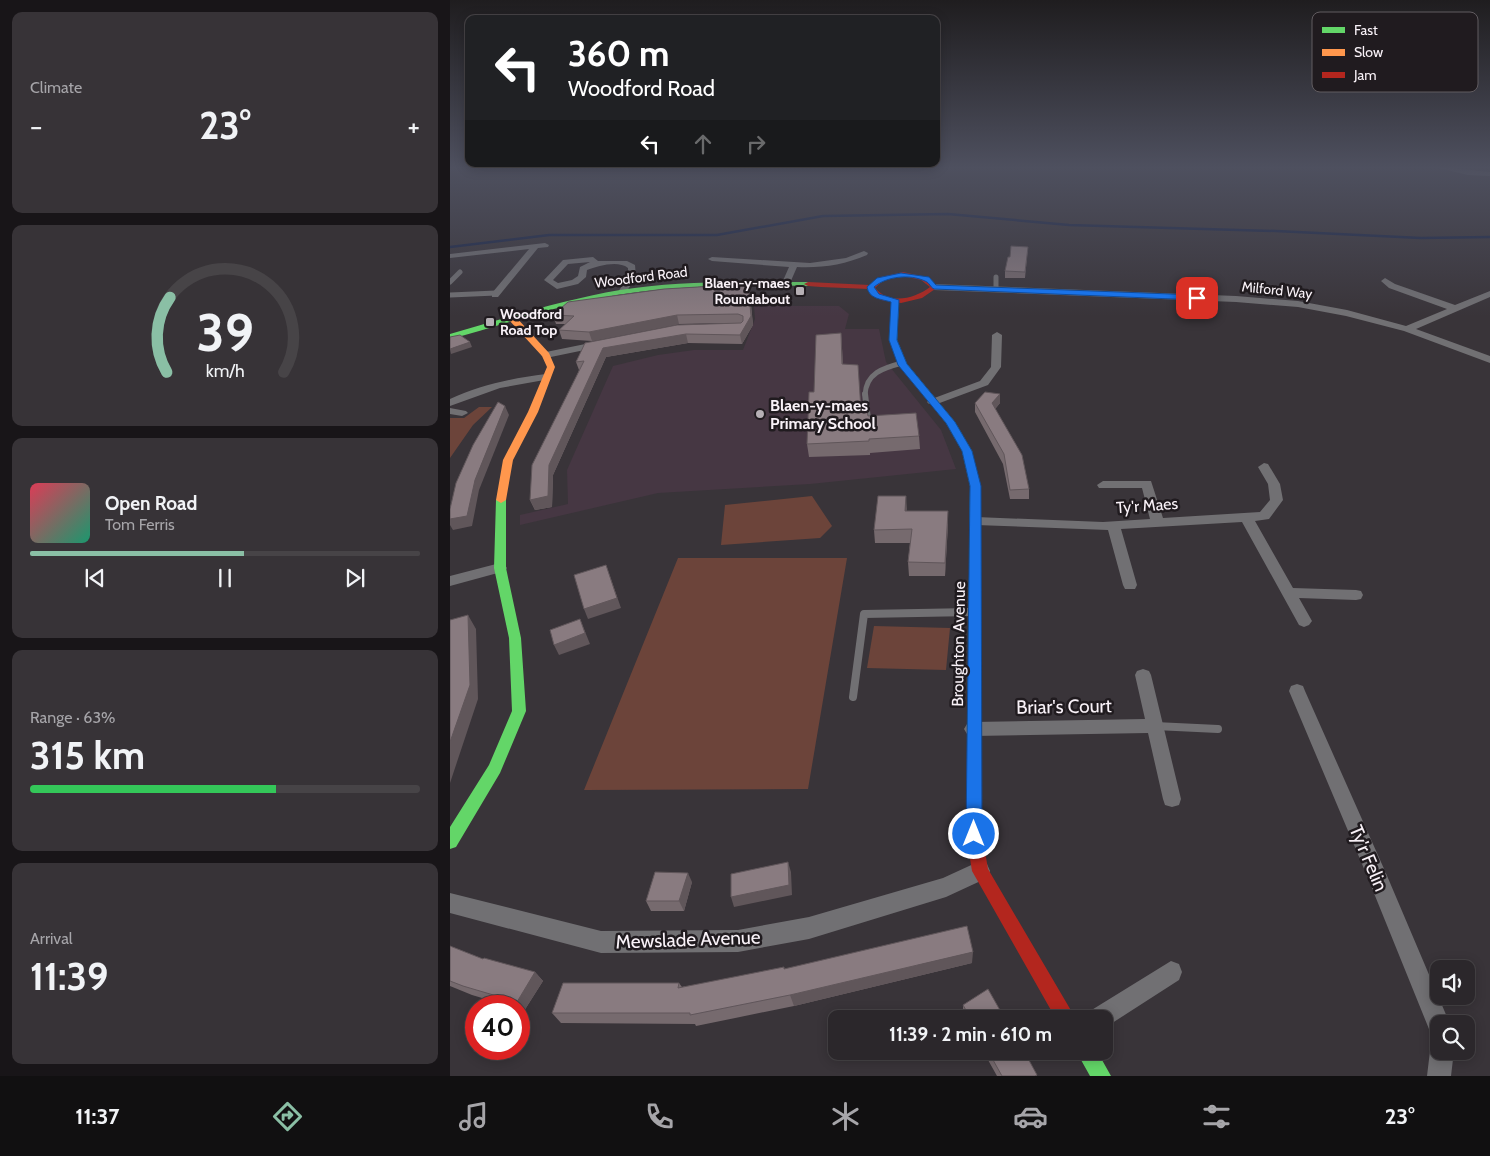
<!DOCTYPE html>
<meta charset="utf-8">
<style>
body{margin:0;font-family:Cabin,sans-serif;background:#373337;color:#f1f3f6;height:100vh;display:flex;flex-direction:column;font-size:19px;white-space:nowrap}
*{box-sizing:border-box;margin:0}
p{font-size:16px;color:#a6a5a9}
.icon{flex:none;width:28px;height:28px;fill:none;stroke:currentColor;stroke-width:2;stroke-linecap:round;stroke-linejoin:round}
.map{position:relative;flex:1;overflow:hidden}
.sheet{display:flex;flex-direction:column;gap:12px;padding:12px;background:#181518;width:450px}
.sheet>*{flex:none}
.guide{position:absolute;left:15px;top:15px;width:475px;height:152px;border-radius:10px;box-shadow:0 2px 12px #0003,0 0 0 1px #474447;background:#202124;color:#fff;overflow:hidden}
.tools{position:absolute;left:980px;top:960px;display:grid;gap:10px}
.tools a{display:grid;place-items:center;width:45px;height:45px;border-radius:10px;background:#2b272b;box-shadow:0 2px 12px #0003,0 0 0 1px #474447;font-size:25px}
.speed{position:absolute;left:15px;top:995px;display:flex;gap:10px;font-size:25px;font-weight:700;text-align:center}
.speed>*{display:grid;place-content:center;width:65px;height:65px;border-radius:50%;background:#2b272b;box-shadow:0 2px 12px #0003,0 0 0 1px #474447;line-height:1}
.speed .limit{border:8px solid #d22;background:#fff;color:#111}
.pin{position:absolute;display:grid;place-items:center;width:42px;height:42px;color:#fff;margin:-21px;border-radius:10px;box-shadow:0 2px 8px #0006}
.me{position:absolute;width:55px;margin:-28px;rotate:0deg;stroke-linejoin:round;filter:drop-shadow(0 0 4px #0008)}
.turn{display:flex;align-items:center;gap:18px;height:105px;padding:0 20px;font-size:22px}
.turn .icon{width:65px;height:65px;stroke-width:2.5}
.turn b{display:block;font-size:35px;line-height:42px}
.lanes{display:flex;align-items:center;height:48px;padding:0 20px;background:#0003;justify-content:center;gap:25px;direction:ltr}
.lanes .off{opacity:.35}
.big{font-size:38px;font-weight:800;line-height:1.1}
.sheet .tile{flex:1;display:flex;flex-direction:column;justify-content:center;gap:8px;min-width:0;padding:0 18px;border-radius:10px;background:#373337}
.sheet .dial{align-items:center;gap:0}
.dial svg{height:130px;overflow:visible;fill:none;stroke:#474447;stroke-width:7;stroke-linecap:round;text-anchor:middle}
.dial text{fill:#f1f3f6;stroke:none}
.song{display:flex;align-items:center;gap:15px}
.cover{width:60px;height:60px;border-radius:8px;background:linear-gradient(135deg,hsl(350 70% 55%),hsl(160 70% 35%))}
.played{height:5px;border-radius:2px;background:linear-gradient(90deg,#8abfa5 55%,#474447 55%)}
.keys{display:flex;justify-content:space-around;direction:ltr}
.heat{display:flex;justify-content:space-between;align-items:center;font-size:28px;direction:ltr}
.charge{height:8px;border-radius:4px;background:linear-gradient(90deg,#34c759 63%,#474447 0)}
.trip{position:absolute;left:378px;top:1010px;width:285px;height:50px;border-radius:10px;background:#2b272b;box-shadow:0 2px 12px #0003,0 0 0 1px #474447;font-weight:800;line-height:50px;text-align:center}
.tabs{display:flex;height:80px;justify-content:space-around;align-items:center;background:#111011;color:#a6a5a9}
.tabs .icon{width:35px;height:35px}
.tabs .on{color:#8abfa5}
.tabs b{font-size:22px;color:#f1f3f6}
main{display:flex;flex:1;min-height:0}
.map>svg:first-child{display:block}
.built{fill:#463743}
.green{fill:#6c443a}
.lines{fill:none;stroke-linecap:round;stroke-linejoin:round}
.stream{stroke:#162347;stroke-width:2.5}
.lane-far2{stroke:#717073;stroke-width:5}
.lane-far1{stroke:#717073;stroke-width:6}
.lane{stroke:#717073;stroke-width:8}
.street{fill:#717073;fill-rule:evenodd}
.fast{fill:#63d668;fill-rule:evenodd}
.slow{fill:#ff974d;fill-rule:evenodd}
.jam{fill:#b3261e;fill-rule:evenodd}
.wall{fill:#766a6e}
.shaded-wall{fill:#60565a}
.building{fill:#897b80;stroke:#60565a}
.route{fill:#1a73e8;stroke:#114b97}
.poi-dot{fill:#b6b0b5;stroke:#201b1f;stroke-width:2}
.labels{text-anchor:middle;stroke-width:5;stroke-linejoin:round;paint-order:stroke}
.far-street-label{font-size:14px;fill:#f9f2f8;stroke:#201b1f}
.far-poi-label{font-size:14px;font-weight:bold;fill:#f9f2f8;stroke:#201b1f;text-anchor:end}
.poi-label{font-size:16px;font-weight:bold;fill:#f9f2f8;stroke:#201b1f;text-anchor:start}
.street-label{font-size:16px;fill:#f9f2f8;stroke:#201b1f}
.near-street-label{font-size:19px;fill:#f9f2f8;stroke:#201b1f}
.key{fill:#201b1f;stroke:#615c60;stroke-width:1}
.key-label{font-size:14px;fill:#f9f2f8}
</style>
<main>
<section class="sheet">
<div class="tile"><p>Climate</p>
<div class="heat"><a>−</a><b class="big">23°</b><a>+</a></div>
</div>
<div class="tile dial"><svg viewBox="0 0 100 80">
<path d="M14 69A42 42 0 1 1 86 69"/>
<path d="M14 69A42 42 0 0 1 16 23" stroke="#8abfa5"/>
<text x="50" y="56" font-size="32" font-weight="700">39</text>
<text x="50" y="72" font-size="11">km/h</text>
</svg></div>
<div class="tile">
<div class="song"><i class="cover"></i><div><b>Open Road</b><p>Tom Ferris</p></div></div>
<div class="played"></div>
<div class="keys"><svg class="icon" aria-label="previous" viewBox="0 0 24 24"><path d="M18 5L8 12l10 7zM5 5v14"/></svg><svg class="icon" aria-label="pause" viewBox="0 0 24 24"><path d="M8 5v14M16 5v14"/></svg><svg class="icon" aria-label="next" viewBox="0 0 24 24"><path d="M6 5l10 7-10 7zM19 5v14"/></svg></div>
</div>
<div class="tile"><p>Range · 63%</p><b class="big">315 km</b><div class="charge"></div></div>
<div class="tile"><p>Arrival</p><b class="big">11:39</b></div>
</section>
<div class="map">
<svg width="1040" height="1076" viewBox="0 0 1040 1076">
<rect width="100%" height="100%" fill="#393439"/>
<path class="built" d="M304,306H389L399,314L395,329H429L436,362L491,430L506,469L360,484L208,493L70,525V515L118,504L117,470L163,366L208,355L244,350H293L305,319Z"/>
<path class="green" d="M29,407H42L23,425L0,458V418H14Z
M362,496L382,526L370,538L271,545L275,505Z
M228,558H397L358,789L134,790Z
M424,626L500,628L496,670L417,668Z"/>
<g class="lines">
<path class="stream" d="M0,247L99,235H267L373,216L498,214L619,225L826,231L971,238L1040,237"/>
<path class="lane-far2" d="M546,277V289
M0,282L10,272
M0,295L46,293
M415,395C416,373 433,368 452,363"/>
<path class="lane-far1" d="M415,394L418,419"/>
<path class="lane" d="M403,697L414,614L522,612
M705,726L768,729"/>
<path class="street" d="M980,166L1040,172V176L1018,175Z
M95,243L99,245L98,247L88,248L48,297H42V293L79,249L0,258V254Z
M414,251L418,253L417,255C394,265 372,268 347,267L340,283L336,286L332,283L339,267L262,261L258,259L262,257L360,263L396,258Z
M143,257L148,261H177L185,265L186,277L175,294H169L168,292L178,277V268C168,260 148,266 137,270L136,277L128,284L107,289L94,280L113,260ZM140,262L130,267L128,276L122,280L108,283L103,280L118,264Z
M935,278L945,284L1005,305L1040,291V297L966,329L1040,356V363L954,331L896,316L848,307L786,302L484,290L480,287L484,284L786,296L848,301L897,310L956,326L997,309L939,288L931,281Z
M547,332L552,335L551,367L538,385L487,404H479L477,402L479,400L530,381L541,367L542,335Z
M150,341L154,342V346L96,358L91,355L96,352Z
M96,374L100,375L101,377L100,379L50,388L0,406V399C31,385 63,378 96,374Z
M0,408L16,411L18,413L12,416L0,414Z
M814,463L818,464L830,484L833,500L819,519L805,521L843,588L906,590L911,591L913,595L911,599L906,600L849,598L862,621L859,625L854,627L849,625L792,522L671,529L687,585L685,589H675L673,585L658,530L526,525L519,521L526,517L653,522L700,519L692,488H649L647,485L653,481H701L713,518L810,512L820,500L818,484L808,467Z
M50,563L55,565L57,568L55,571L0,586V576Z
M693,669L699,671L701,675L731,799L729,805L722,807L715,805L713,799L698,733L523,736L517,734L514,729L517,724L523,722L695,719L685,675L687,671Z
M847,684L853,686L855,691L935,871L1000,1024H989V1038L981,1034L915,871L839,691L841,686Z
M530,861L537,864L540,871L537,878L496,897L359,939L288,952L151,953L0,913V893L151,931L288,930L359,917L493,878Z
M721,961L729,964L732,972L729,980L656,1027L654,1028V1019H636L640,1011Z
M989,1040V1051H1004L1001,1076H977L980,1051L984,1043Z"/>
<path class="fast" d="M288,282H358L362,284L358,286C289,285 218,285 150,298C99,308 50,326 0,339V334C56,318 112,300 170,290C209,284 249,282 288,282Z
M442,298L449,300L447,340L457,364L505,422L522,451L530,486L531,757L529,761L524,763L519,761L517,757L520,486L512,451L496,423L449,365L439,340Z
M51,497L56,500V568L71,638L76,711L50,773L6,847L0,849V827L39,765L62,711L59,638L44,568L46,500Z
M626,1051H647L661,1076H640Z"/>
<path class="slow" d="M59,316H65L99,353L105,367L88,412L63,460L56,500L51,503L46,500L53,460L78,412L97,367L92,356L59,320Z"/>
<path class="jam" d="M453,272L476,277L488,287L472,298L451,303L431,300L419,289L371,287L358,286L354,284L358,282L420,285L431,277ZM453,276L471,280L480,287C464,299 440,305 425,288L435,279Z
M524,751L529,753L531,757L532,834L538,869L626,1019H606L522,871L516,834L517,757L519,753Z"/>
</g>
<path class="wall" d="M578,247L575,278H555V271L560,257Z
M300,293L303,325L292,344L238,343L156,357L103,475L102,507L85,510L80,500L129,370L126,362L135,343L280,323L229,324L142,341L112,339L109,330L116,324H106L103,315Z
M391,333L393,364L411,410L418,416L469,436L470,449L420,453V455L359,457L357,444L364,392Z
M525,403H550L545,409L579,489V499H560L553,464L525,412Z
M457,511L498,524L495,576H459L458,562L460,543H425L424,530Z
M242,882L234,911H201L196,901Z
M0,946L33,959L85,972L93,981L74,1011L69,1009V1006H59L22,995L0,986Z
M522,963L344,1006L246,1026L245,1024L111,1023L102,1013L229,983L232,987L334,969Z
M513,1005L555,1019H516L513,1014Z
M533,1051H574L587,1076H547Z"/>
<path class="shaded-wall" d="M298,284L303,325L292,344L290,335L301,316Z
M227,315L229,324L142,341L139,332Z
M391,333L392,346L393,377L392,364Z
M236,334L238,343L156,357L103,475L102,507L85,510L80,500L99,465L153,348Z
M20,342L22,347L1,354L0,349Z
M550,394V403L542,413V403Z
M55,406L59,415L29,490L22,526L3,530L0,525V519L25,480Z
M456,496L457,509L455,524V511Z
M498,511V524L495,576V563Z
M156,565L171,608L138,619L134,609Z
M18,615L26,629L28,699L0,783V742Z
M130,619L140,644L109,655L104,645Z
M338,862L341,872L342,895L284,907L281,897Z
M238,873L242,882L234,911L229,901Z
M523,952L522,963L344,1006L340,995Z
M85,972L93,981L74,1011L67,1002Z"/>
<path class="building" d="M561,246L578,247L575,272L555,271L558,257H560Z
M298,284L301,316L290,335L236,334L153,348L99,465L98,496L80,500L82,465L134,361L126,362L135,343L227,325L291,323L293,321V316L288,314L227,315L139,332L109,330L124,316L103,315L118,302L214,289Z
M391,333L392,364L408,365L411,410L417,411L418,416L466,413L469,436L419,439V441L357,444L359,392H364L366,335Z
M10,335L20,342L0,349V337Z
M535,392L550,394L542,403L572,455L579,489L560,490L554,454L525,403Z
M48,402L55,406L25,480L17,516L0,519V509L6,483L23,445Z
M428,496H456L455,511H498L495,563L458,562L462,529L424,530Z
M156,565L167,598L134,609L124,575Z
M18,615L20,685L0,742V620Z
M130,619L135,633L104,645L100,630Z
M338,862L339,885L281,897V874Z
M205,872L238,873L229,901H196Z
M517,926L523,952L340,995L240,1015V1013H102L113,983H229L228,988L334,967V969Z
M0,946L33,959L34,958L85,972L67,1002L13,986L0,981Z
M538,989L555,1019H521L513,1005Z
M538,1051H574L587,1075L585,1076H552Z"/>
<linearGradient id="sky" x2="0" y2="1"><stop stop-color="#1f1d1f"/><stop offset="0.53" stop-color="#4e505f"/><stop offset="1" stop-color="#4e505f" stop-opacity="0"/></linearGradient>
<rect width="1040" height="316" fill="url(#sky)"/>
<path class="route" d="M451,273L479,277L486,285L747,295L751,298L747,300L484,289C480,287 480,283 475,281C460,274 437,276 424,287L429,294L449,300L447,340L457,364L505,422L522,451L531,486L532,834L530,840L524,842L518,840L516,834L520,486L512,451L496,423L448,365L439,340L441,302C431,299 419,299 417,287L427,278Z"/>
<g class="poi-dot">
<rect x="345" y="286" width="10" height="10" rx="2.5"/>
<rect x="35" y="317" width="10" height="10" rx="2.5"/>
<circle cx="310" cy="414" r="5"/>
</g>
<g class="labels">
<g class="far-street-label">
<text transform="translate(191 277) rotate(-7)" y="5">Woodford Road</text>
<text transform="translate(827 290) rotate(6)" y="5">Milford Way</text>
</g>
<g class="far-poi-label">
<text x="340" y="288">Blaen-y-maes<tspan x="340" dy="16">Roundabout</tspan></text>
<text x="50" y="319" text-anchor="start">Woodford<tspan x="50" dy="16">Road Top</tspan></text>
</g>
<g class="poi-label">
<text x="320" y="411">Blaen-y-maes<tspan x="320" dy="18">Primary School</tspan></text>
</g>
<g class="street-label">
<text transform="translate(697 505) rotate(-4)" y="6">Ty'r Maes</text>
<text transform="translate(508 644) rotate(-89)" y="6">Broughton Avenue</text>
</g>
<g class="near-street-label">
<text transform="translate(614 706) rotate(-1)" y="7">Briar's Court</text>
<text transform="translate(919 858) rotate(67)" y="7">Ty'r Felin</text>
<text transform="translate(238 939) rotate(-2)" y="7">Mewslade Avenue</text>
</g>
</g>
<rect x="862" y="12" width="166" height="80" rx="8" class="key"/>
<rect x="872" y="27" width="23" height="6" fill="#63d668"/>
<rect x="872" y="49" width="23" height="7" fill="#ff974d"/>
<rect x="872" y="72" width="23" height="6" fill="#b3261e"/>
<g class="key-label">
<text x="904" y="35">Fast</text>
<text x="904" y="57">Slow</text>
<text x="904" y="80">Jam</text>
</g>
</svg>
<div class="tools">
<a><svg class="icon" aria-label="sound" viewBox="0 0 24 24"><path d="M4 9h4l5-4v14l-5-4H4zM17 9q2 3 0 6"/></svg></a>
<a><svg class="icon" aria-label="search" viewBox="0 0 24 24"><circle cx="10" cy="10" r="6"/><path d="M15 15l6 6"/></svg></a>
</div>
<div class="speed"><div class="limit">40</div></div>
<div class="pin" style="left:747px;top:298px;background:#d93025"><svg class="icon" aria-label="arrive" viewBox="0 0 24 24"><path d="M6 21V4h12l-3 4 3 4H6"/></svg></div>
<svg class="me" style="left:524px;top:834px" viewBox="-20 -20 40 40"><circle r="17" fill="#1a73e8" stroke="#fff" stroke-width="3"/><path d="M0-11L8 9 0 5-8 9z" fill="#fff"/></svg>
<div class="trip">11:39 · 2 min · 610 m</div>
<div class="guide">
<div class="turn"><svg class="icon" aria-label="left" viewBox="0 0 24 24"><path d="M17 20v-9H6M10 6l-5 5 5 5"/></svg><div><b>360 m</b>Woodford Road</div></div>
<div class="lanes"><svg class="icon" aria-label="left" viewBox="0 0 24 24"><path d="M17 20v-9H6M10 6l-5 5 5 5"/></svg><svg class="icon off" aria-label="ahead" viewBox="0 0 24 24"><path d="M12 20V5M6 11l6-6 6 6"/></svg><svg class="icon off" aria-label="right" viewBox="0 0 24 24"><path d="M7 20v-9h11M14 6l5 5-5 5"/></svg></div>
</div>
</div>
</main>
<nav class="tabs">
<b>11:37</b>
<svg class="icon on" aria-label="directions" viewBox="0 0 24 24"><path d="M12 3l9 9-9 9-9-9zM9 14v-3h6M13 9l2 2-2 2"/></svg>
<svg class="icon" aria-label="music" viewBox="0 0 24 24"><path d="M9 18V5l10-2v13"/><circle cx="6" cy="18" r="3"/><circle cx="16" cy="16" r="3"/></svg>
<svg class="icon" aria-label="phone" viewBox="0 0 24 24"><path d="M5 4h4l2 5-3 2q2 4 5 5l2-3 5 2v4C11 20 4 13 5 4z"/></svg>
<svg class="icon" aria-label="climate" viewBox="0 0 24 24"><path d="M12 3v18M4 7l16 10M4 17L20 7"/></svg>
<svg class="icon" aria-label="car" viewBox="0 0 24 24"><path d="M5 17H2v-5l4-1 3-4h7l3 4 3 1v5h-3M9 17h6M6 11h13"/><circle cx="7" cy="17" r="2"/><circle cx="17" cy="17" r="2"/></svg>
<svg class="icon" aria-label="filters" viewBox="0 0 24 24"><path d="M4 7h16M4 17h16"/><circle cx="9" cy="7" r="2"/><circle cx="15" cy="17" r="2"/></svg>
<b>23°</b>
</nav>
